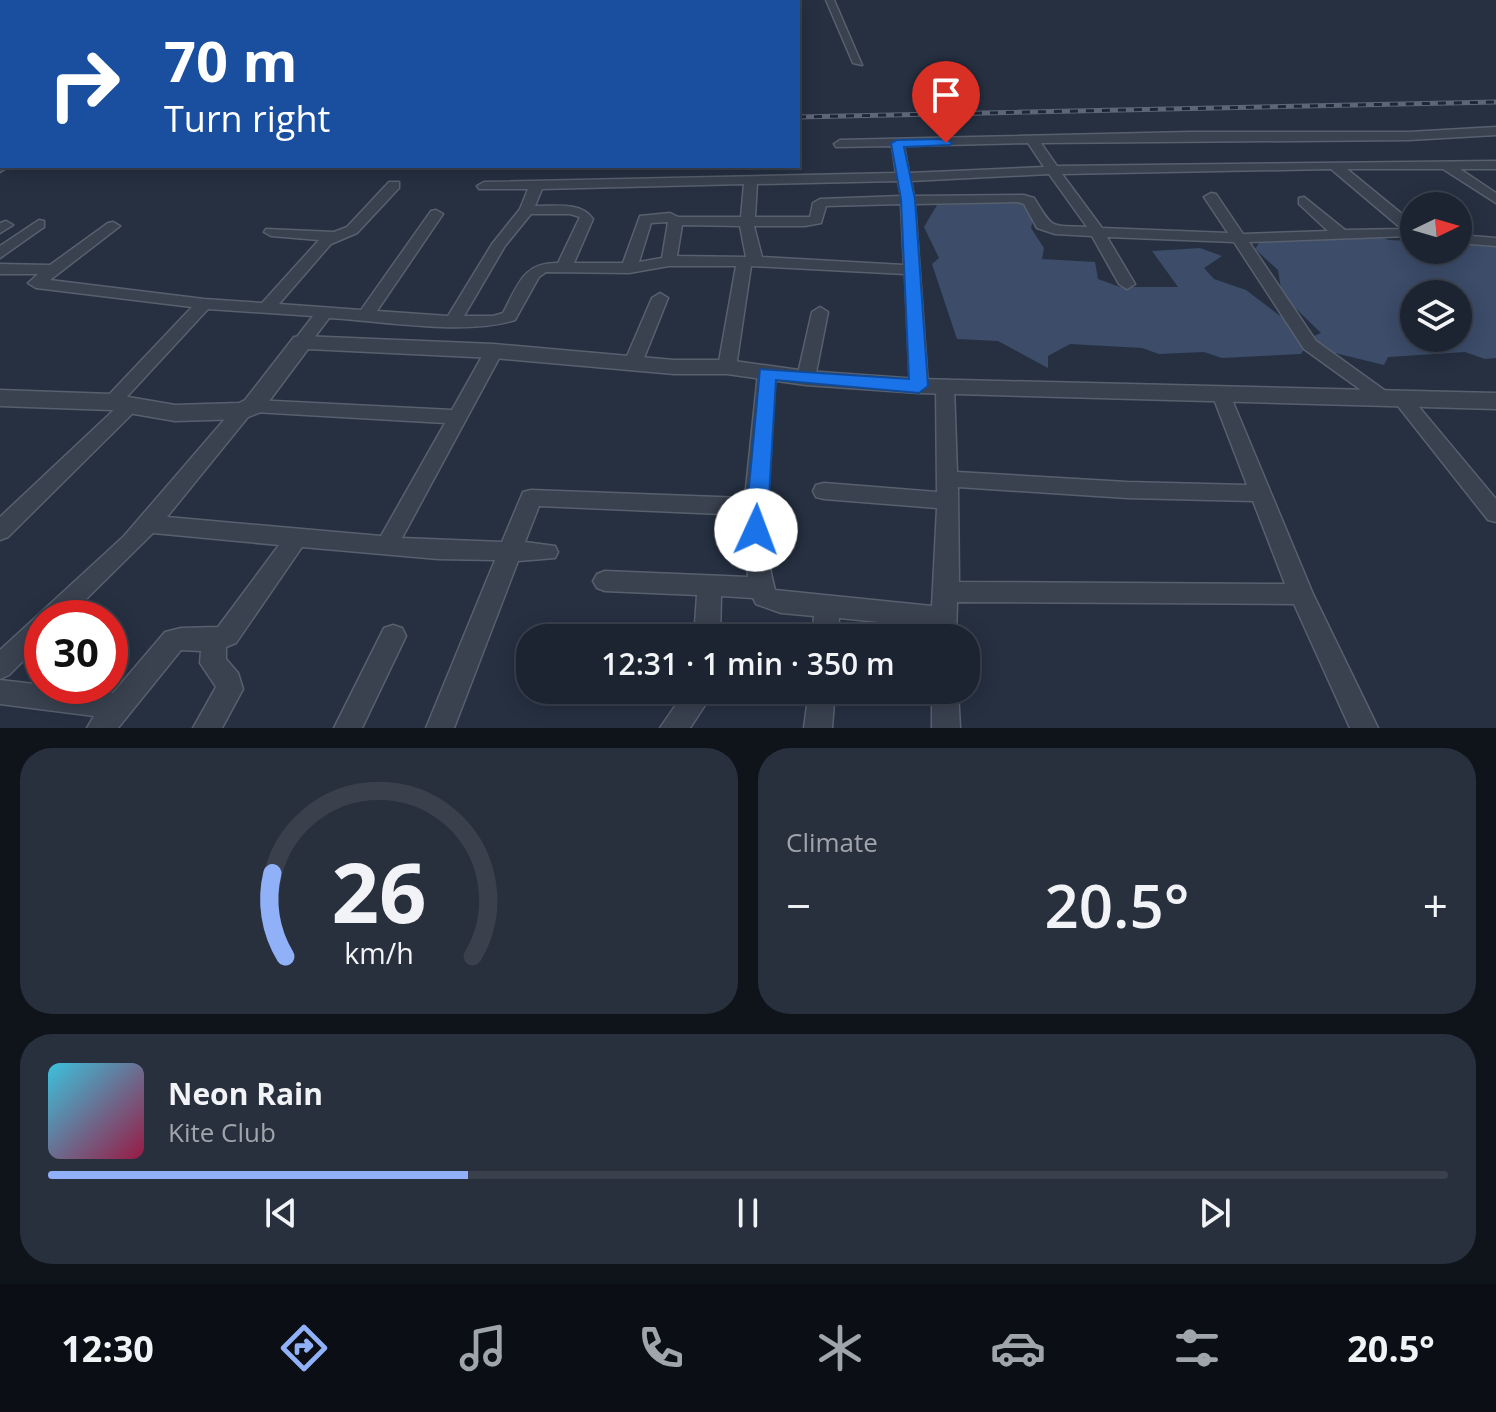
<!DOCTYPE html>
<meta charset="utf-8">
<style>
body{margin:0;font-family:"Open Sans",sans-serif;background:#29303d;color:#f1f3f6;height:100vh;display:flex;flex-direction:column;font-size:30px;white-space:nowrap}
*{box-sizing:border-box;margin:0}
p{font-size:26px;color:#a0a4ab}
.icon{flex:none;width:44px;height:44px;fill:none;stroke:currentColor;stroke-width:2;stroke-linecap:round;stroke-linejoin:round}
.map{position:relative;height:728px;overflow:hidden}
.panel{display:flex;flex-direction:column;gap:20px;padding:20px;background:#0f141b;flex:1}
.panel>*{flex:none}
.top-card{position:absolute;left:0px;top:0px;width:800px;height:168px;box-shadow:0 4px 20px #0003,0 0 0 2px #3a414d;background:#1a4fa0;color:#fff;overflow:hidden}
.needle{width:52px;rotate:85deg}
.controls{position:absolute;left:1400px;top:192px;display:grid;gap:16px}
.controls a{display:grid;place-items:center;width:72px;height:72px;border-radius:50%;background:#1c2431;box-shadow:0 4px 20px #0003,0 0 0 2px #3a414d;font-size:40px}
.speed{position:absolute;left:24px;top:600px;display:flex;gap:16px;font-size:40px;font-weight:700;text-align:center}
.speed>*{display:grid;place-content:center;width:104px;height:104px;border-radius:50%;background:#1c2431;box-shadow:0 4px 20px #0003,0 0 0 2px #3a414d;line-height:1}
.speed .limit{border:12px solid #d22;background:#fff;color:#111}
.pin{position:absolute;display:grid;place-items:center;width:68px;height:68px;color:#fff;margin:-82px -34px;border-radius:50% 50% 50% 0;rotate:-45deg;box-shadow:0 0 8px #0007}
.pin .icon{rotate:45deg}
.me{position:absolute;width:88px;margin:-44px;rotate:2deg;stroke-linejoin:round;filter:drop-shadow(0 0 6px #0008)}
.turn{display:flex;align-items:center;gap:28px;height:168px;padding:0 32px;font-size:36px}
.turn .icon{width:104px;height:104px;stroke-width:2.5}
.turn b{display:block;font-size:56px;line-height:68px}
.big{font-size:60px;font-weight:600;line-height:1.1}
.panel .card{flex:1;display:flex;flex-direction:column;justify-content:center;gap:12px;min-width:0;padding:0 28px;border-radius:32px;background:#29303d}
.panel .dial{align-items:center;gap:0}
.dial svg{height:208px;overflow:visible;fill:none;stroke:#3a414d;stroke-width:7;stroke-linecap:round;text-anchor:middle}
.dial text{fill:#f1f3f6;stroke:none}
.song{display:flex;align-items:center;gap:24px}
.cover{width:96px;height:96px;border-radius:12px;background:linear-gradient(135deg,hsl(190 70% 55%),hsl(340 70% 35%))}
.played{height:8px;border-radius:4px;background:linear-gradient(90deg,#90b1f7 30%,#3a414d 30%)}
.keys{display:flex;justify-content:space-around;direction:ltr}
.heat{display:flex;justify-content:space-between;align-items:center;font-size:44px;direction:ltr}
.panel .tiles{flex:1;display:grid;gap:20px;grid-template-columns:1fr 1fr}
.card:last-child{grid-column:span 2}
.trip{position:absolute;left:516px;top:624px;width:464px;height:80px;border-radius:32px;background:#1c2431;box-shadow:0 4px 20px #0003,0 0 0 2px #3a414d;font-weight:600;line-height:80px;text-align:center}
.dock{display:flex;height:128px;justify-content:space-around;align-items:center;background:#0b0e14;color:#a0a4ab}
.dock .icon{width:56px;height:56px}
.dock .selected{color:#90b1f7}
.dock b{font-size:36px;color:#f1f3f6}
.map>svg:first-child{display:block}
.water{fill:#3c4c69;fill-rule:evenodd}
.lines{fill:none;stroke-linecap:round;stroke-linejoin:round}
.minor-casing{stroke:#58606e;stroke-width:3}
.tertiary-casing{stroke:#58606e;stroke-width:3}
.minor{fill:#3a4250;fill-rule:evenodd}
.tertiary{fill:#3a4250;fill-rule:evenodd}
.rail-casing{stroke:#5d6677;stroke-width:5}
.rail{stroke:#1f2736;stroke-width:3;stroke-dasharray:8;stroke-linecap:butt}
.route{fill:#1a73e8;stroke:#114b97;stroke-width:2}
</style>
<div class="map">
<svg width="1496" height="728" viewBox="0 0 1496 728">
<rect width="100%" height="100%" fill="#263041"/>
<path class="water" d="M1018,202L1036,208L1031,228L1044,248L1042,259L1095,262L1098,279L1120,287H1178L1152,251L1200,248L1222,256L1204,268L1214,279L1246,290L1309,338L1321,333L1282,295L1278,270L1255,249L1261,240L1357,230L1389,240L1414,241V250H1458V243L1496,245V358L1485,359L1465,352L1388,357L1384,365L1306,346L1301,354L1222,358L1204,352L1159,354L1142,348L1070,344L1048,356V368L998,341L957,339L932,264L939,258L924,227L937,205ZM1414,294H1458V338H1414Z"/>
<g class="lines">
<defs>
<path id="minor" d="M826,0H834L862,65L853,63Z
M1496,127V135L1409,140L1041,143L1057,166L1496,161V169H1460L1496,193V203L1443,169H1347L1413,223L1414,235L1410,236L1249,242L1316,341L1394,397L1402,393L1409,395L1496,499V522L1488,520L1394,401L1386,405L1379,403L1304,349L1234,242L1107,237L1135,284L1127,289L1119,284L1092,236L1055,234L1037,228L1024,204L1018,202L915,204L928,386L919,392L910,386L905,274L751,266L736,367L727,373L718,367L736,266H669L629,273L546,272L539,277L515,320C466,336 382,321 329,318L308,346L302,347L293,342L313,316L208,309L123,401H137L140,405L137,409L8,537L0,540V517L117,407L104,406L102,402L192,307L36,288L28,283L38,274H0V264L50,265L108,223L113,222L120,226L50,280L204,299L262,303L319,240L271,236L264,232L266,229L334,232L347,227L389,182H399V188L357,233L331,244L279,304L361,310L431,211L436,210L443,214L377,311L448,316L492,244L520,209L528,189H479L477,186L484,182L896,173L892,146L836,147L834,144L840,140L1189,132H1409ZM1028,143L1044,167L909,173L904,146ZM1331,169L1402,229L1345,230L1304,197L1299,198V204L1328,231L1243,234L1216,194L1211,193L1204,197L1228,233L1102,228L1062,174ZM1049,174L1087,227C1049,225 1054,230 1034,198L1024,195L914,196L911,181ZM898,181L901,196L820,199L813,203L810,217H755L757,184ZM744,184L741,217H678L670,213L640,216L623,263H574L593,219C581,202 557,206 535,206L542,189ZM901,204L904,265L762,257L754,226H805L821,223L826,206ZM531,214H570L580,217L558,263C523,262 518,285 503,313L493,316H464L505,246ZM668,222L662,258L639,262L651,223ZM682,225L740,226L746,257L677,256Z
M0,146H2V154H0Z
M2,162V166H9L0,172Z
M39,220L44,221V227L0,258V246Z
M6,221L13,225L0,233V223Z
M1458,235L1496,238V246L1458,243Z
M660,293L668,298L642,363L633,369L627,367L624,363L652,298Z
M820,307L828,312L815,378L806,384L797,378L812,312Z
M494,346L503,351L402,538L502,542L523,492L531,490L745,498L758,373L767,367L776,373C770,444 756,521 775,590L932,606L937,508L824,499L816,497L813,491L816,485L824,483L937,492L936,386L938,382L945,380L954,386L957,472L1127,482L1247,485L1212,394L1221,388L1228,390L1313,594L1378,728H1350L1294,604L957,602L956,638H930V627L839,618L838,638H812L814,616L781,613L756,604L753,598L721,596L720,638H694L697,595L605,591L597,588L593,581L597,574L605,571L748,577L745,515L539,506L525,542L555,546L558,552L555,558L518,561L454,728H426L495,560L438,559L302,547L236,643L226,647V659L238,673L243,689L222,728H193L216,687L200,663L201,651L181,650L118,728H87L94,716L0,704V680L113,693L165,632L181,628L218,627L279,545L153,533L67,618H42V642L9,675L0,679V650L124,536L236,406L253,400L452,410L485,351ZM252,412H253L445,423L381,536L167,517ZM958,487L1127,498L1253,501L1285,584L959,582Z
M393,625L402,628L406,636L362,728H334L384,628Z
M686,690H715L690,728H660Z
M809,690H835L832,728H804Z
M932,690H958L960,728H932Z"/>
<path id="tertiary" d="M302,336L494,344L674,360H727L806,371L919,379L1496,393V409L919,393L806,385L727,374H674L494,358L308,349L261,412L243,419L175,421L111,410L0,406V390L111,394L175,405L239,403L245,400L294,337Z"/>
</defs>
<use href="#minor" class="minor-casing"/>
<use href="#tertiary" class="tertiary-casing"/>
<use href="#minor" class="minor"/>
<use href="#tertiary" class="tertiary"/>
<defs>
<path id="rail" d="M798,117L1496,102"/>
</defs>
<use href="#rail" class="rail-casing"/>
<use href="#rail" class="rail"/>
</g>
<path class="route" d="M946,139L952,143L950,145L904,147L915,199L928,386L919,393L776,380L767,530L764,537L756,539L748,537L745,530L760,369L909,379L901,199L891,143L897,140Z"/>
</svg>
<div class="controls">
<a><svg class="needle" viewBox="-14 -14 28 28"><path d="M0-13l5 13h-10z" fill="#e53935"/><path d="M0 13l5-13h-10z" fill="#a0a4ab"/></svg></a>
<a><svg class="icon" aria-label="layers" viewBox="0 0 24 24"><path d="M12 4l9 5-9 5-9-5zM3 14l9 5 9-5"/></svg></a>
</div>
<div class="speed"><div class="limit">30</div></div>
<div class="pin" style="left:946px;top:143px;background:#d93025"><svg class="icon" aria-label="arrive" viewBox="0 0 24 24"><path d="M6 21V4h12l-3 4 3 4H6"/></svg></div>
<svg class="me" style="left:756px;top:530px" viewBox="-20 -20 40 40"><circle r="19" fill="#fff"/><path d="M0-13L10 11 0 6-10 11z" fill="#1a73e8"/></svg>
<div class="trip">12:31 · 1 min · 350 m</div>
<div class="top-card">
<div class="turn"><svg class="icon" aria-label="right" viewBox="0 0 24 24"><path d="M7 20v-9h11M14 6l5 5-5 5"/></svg><div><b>70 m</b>Turn right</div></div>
</div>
</div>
<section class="panel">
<div class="tiles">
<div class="card dial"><svg viewBox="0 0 100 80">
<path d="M14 69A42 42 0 1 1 86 69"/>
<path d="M14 69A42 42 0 0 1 9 37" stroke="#90b1f7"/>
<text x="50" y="56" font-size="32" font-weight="700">26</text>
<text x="50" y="72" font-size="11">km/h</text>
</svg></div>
<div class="card"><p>Climate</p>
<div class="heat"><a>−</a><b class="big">20.5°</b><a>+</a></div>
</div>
<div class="card">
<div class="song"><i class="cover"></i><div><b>Neon Rain</b><p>Kite Club</p></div></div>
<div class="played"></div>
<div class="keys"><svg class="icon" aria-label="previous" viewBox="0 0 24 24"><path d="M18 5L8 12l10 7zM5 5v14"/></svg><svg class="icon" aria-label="pause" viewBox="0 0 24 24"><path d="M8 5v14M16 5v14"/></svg><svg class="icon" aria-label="next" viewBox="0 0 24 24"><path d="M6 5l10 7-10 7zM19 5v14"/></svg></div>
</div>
</div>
</section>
<nav class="dock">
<b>12:30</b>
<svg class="icon selected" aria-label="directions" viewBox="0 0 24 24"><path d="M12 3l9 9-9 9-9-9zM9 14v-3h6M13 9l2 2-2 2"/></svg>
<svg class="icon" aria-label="music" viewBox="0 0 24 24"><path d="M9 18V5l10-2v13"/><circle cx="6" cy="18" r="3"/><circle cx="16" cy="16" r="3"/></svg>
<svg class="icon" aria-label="phone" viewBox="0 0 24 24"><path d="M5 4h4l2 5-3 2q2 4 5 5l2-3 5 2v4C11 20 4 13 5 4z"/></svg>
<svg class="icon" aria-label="climate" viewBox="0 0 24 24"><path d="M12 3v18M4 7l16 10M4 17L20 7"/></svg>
<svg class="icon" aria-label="car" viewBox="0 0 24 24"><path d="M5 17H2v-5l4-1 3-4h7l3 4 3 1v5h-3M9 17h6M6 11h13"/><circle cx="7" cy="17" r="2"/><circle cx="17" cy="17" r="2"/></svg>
<svg class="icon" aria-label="filters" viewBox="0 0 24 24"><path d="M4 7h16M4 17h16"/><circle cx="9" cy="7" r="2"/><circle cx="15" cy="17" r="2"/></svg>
<b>20.5°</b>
</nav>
